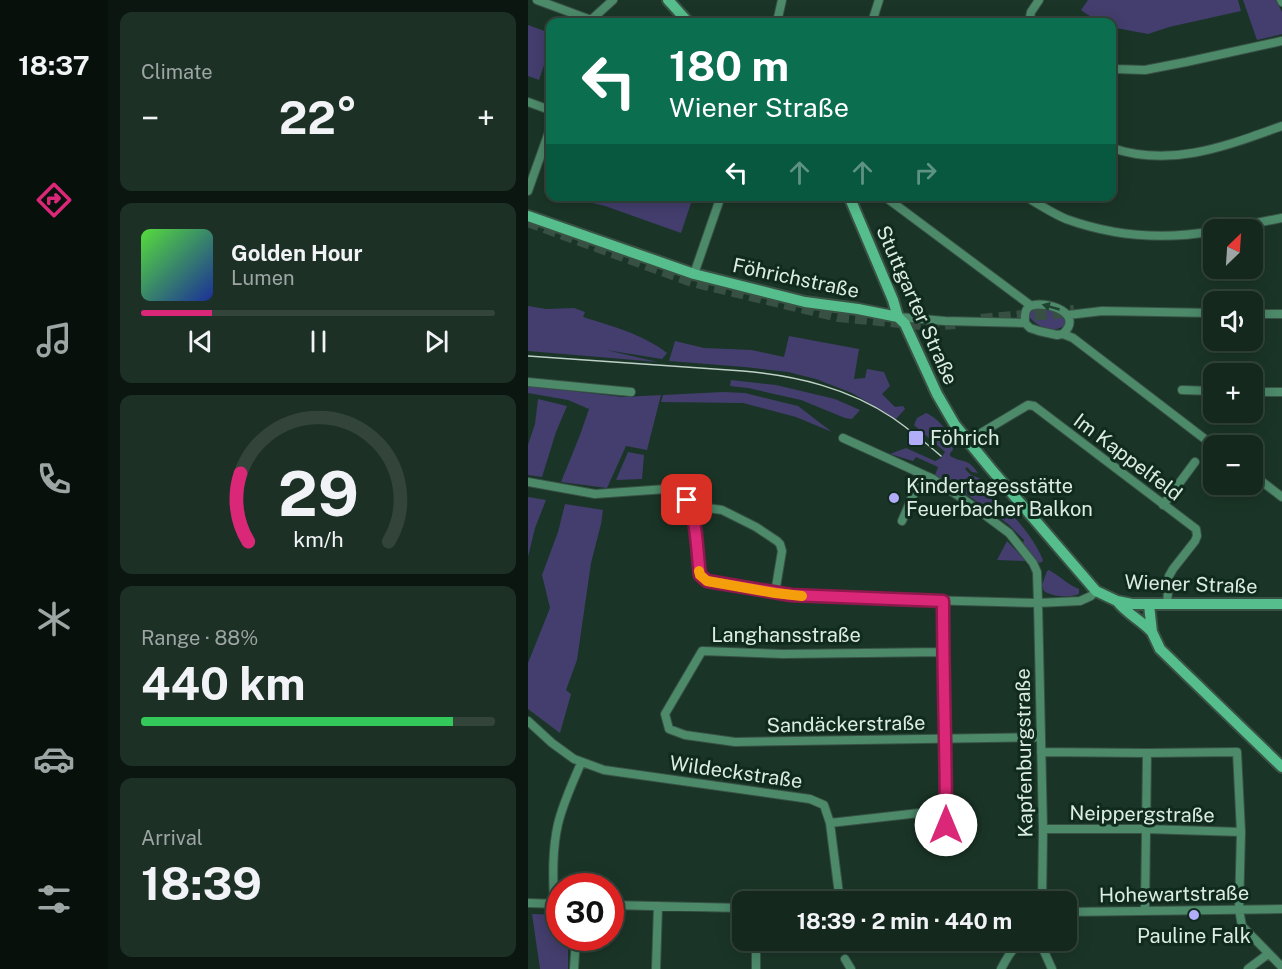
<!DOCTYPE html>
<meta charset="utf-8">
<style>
body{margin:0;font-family:"Public Sans",sans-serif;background:#1d3026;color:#f1f3f6;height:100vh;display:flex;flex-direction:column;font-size:22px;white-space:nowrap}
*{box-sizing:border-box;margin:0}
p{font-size:20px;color:#9da6a4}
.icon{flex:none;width:33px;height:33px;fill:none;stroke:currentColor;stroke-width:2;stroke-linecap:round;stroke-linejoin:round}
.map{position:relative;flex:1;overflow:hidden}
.side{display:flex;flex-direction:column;gap:12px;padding:12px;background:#0b1610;width:420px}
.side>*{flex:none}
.banner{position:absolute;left:18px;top:18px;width:570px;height:183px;border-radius:12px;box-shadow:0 3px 15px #0003,0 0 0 2px #33443b;background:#0b6e4f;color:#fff;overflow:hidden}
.needle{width:39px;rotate:25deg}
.controls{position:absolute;left:675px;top:219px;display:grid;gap:12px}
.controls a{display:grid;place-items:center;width:60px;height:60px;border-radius:12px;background:#14281d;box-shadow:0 3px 15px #0003,0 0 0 2px #33443b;font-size:30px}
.speed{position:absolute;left:18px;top:873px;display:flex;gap:12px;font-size:30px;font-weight:700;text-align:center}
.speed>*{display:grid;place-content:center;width:78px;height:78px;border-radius:50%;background:#14281d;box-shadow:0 3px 15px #0003,0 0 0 2px #33443b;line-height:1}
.speed .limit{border:9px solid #d22;background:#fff;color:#111}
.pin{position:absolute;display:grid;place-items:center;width:51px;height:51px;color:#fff;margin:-26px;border-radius:12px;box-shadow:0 3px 9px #0006}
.me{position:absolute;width:66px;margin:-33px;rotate:0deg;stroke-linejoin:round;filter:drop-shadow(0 0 4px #0008)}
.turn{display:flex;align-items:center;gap:21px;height:126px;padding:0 24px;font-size:27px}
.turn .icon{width:78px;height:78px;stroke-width:2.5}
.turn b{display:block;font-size:42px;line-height:51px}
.lanes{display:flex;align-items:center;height:57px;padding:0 24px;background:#0003;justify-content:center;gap:30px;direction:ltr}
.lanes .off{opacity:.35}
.big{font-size:45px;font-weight:700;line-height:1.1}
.side .tile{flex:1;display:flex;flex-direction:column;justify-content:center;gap:9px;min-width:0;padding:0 21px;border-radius:12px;background:#1d3026}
.side .dial{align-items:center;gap:0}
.dial svg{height:156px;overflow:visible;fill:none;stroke:#33443b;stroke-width:7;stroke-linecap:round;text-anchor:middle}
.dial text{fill:#f1f3f6;stroke:none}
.song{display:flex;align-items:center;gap:18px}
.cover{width:72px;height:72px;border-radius:9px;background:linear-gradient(135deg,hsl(110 70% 55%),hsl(230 70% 35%))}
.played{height:6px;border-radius:3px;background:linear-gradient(90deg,#db2777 20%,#33443b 20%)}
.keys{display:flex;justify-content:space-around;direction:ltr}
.heat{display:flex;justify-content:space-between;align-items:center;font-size:33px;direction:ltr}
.charge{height:9px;border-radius:4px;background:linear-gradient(90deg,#34c759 88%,#33443b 0)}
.trip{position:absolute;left:204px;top:891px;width:345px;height:60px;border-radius:12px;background:#14281d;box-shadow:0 3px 15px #0003,0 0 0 2px #33443b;font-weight:700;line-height:60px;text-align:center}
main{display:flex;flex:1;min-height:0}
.dock{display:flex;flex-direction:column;width:108px;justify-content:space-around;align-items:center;background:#08100c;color:#9da6a4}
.dock .icon{width:42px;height:42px}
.dock .current{color:#db2777}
.dock b{font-size:27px;color:#f1f3f6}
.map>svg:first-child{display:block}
.green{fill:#433e6d}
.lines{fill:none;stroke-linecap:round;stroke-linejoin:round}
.primary-tunnel{stroke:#375043;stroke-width:12;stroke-dasharray:12 6;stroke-linecap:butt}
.street-casing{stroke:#395245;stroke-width:10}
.secondary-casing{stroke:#395245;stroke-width:14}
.street{stroke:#4c8a6a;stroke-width:8}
.secondary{stroke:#56be8c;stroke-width:10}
.tram{stroke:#bfd1c7;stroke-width:1.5}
.oneway{fill:#1f4330}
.route-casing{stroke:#8e194d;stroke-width:15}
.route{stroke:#db2777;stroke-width:10}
.slow{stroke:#f59e0b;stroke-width:10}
.poi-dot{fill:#b2adf9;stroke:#102b1d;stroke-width:2}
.labels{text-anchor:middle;stroke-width:6;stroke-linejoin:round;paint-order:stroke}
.street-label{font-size:20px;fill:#dcece3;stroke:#102b1d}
.poi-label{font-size:20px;fill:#dcece3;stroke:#102b1d;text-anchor:start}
</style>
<main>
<nav class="dock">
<b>18:37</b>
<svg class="icon current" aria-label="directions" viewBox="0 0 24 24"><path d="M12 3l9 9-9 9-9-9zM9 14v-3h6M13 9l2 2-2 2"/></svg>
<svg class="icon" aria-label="music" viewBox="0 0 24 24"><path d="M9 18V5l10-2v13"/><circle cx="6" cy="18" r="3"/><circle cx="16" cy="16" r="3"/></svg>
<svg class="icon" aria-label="phone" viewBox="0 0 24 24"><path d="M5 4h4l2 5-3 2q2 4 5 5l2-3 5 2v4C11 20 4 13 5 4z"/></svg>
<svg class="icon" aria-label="climate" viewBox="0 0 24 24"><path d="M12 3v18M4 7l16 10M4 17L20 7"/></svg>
<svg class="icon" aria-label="car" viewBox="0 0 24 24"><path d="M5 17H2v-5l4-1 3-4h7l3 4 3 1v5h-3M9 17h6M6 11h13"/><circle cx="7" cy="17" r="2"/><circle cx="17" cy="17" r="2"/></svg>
<svg class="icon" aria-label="filters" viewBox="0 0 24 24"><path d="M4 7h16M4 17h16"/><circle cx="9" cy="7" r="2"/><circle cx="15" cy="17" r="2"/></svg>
</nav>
<section class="side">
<div class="tile"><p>Climate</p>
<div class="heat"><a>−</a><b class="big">22°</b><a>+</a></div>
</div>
<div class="tile">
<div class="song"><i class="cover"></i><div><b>Golden Hour</b><p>Lumen</p></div></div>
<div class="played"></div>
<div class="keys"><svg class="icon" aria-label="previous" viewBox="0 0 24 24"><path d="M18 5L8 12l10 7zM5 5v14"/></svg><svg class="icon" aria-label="pause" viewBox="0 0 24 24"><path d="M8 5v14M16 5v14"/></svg><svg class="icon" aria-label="next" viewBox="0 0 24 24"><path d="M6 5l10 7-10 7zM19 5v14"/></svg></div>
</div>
<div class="tile dial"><svg viewBox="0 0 100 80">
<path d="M14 69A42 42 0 1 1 86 69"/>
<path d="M14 69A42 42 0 0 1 10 34" stroke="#db2777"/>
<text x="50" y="56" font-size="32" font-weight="700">29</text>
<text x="50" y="72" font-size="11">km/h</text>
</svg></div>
<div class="tile"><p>Range · 88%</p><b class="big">440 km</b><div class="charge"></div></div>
<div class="tile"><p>Arrival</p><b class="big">18:39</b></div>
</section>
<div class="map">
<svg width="754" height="969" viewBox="0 0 754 969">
<rect width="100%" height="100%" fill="#1a3527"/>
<path class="green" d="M560,0H710L713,11L641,27L620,34L588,28L584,26V22C571,22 562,17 553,10Z
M715,0H748L754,12V34L729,40Z
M0,25L22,33V47L11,80L0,76Z
M40,197L165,196V197L153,233L77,206Z
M0,306L18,309L46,308L57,312L55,317C83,326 115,334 139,353L134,359L78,350L130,362L0,351Z
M519,307L536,315L538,321L536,326C522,334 511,327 501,317C503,307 510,308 519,307Z
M261,336L331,349L326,379L337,378L339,369L356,372L362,386L354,394L367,407L375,406L377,409L368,419L324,393L288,379L260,372L217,367L141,361L147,341L176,348L224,350L256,357Z
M203,380L248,385L307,399L332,410L324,419L317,418L273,400L220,388L202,386Z
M0,386L95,397L133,395L119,450L98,446L79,488L33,482L52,435L61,409L40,400L0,393Z
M195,392L217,393L270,406L304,432L268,417L215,403L133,402L135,395Z
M10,399L39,406L28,432L14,477L0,475V445L7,424Z
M398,413C412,419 424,435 425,450L422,453V456C436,464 439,457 450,473L444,472L439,467L437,469L443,475L453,479L462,491V493C482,511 505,535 515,560L514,562L511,563L495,543L496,540L480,524L416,478L415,479L407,475L410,467L388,457L385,461L362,454L378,448L407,461L413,458L417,452L386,425L389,418Z
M100,452L116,455L114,479L88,480Z
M0,497L18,500L7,528L0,557Z
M37,504L75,510L73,524L63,563L49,660L38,690L43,694L32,733L0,709V663L22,608L14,575L30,532Z
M479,541L498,561L469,560Z
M521,570C532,576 540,585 551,589V594C542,598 524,597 516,591L514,585L519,571Z
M4,914L31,915L32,938H40V969H12Z"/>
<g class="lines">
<path class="primary-tunnel" d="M0,221L164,281L310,316L403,325L427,323
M453,320L546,311"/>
<defs>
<path id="street" d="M9,0L63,20
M753,0L754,2
M62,22L63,20L85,0
M249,22L254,0
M345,22V19L351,0
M501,22L503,12L511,0
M584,68L587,69L617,70L658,62L754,41
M0,102L22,110
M584,148C643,168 698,146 754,126
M0,191L22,129
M356,196L502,305
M497,196C510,204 524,213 538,219C585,236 636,240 686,231
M692,230L754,218
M166,274L193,196
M724,314H754
M540,315L574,311L686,313
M370,317L417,321L497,323L502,328L511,331L529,335L535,334L545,338L686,446
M497,323C497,318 496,313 499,309C506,297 560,310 535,334
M0,382L103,392
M654,390L686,391
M724,392H754
M315,438L405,479L438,501L481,533L505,563L509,572L510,603L515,829L514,902
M440,442L448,436L500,405L506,406L668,529L669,536L667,541L645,569L641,576L639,605
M724,474L754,497
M0,482L67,494L138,489L150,492L154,494L163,507L172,575L179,581L263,595L357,599L510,603L552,601L563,596L568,591
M635,505L667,462
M163,507H172L194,510L228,527L249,541L252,544L254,551L247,593
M374,521L394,474
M415,601V652L418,739V840
M415,652L255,654L174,651L137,714L141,729L157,735L207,742L513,737
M0,721L24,743L46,759L76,770L282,799L296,805L302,823L312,902
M513,752L619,753L709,752L713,832L711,909L714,926L754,967
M302,823L418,810
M515,829H617L713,832
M0,903L32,904
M26,904C25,877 24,850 30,824C35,803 45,782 53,763
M82,905L214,908
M617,910L619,753
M538,912L754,909
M511,940L524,969
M317,959L323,969
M46,969L48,938
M128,969L130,906
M228,969V940
M473,969C479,958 485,946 497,940
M720,969L740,954"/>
<path id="secondary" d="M140,0L160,22
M321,196L365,300L370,317L377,324L409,394L427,425L463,469L568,591L589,601L604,604H754
M0,216L166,274L277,302L330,309L370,317
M589,601C599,614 613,620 624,632
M621,605L624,632L632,649L754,767"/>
</defs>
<use href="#street" class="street-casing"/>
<use href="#secondary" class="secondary-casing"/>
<use href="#street" class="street"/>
<use href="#secondary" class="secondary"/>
<path class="tram" d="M0,356L215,371C269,376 320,388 365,418C382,430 398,443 413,456"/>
</g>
<defs><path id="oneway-solid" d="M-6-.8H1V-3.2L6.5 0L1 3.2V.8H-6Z" transform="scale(1.5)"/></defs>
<use class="oneway" href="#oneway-solid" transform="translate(523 307) rotate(-164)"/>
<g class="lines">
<defs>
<path id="route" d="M159,500C169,518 169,554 172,575L179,581L263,595L415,601C415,676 418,750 418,825"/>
</defs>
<use href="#route" class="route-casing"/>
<use href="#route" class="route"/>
<path class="slow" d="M171,571L172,575L179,581L247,593L274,596"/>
</g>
<g class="poi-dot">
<rect x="380" y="430" width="16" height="16" rx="3"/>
<circle cx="366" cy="498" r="6"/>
<circle cx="666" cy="915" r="6"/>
</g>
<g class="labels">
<g class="street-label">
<text transform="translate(268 278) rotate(12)" y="7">Föhrichstraße</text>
<text transform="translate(389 305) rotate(66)" y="7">Stuttgarter Straße</text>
<text transform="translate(600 457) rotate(37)" y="7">Im Kappelfeld</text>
<text transform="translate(663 584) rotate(2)" y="7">Wiener Straße</text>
<text x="258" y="642">Langhansstraße</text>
<text transform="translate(318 724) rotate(-1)" y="7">Sandäckerstraße</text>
<text transform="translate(496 753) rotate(-91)" y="7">Kapfenburgstraße</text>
<text transform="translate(208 772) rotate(8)" y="7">Wildeckstraße</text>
<text transform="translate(614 814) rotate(1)" y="7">Neippergstraße</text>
<text transform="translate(646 894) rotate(-1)" y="7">Hohewartstraße</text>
</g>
<g class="poi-label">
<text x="402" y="445">Föhrich</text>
<text x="378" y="493">Kindertagesstätte<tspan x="378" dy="23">Feuerbacher Balkon</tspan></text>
<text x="666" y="943" text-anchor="middle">Pauline Falk</text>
</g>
</g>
</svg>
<div class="controls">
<a><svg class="needle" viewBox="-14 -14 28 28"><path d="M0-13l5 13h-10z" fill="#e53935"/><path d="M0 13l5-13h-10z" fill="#9da6a4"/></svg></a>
<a><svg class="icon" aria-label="sound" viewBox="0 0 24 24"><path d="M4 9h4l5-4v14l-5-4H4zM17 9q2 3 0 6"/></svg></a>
<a>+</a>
<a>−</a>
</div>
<div class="speed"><div class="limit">30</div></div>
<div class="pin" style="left:159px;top:500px;background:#d93025"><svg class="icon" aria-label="arrive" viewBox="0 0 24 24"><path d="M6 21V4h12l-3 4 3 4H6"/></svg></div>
<svg class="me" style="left:418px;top:825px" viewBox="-20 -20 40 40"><circle r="19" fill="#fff"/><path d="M0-13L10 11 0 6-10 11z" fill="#db2777"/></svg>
<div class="trip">18:39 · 2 min · 440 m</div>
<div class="banner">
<div class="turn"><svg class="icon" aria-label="left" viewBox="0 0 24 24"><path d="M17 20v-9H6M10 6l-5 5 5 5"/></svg><div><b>180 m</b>Wiener Straße</div></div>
<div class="lanes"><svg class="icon" aria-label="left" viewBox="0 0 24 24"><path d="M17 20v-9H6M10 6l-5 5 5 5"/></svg><svg class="icon off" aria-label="ahead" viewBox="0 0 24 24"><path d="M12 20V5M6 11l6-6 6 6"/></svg><svg class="icon off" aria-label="ahead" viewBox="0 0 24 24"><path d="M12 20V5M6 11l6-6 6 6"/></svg><svg class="icon off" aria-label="right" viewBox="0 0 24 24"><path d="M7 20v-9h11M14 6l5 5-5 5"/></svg></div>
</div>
</div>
</main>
